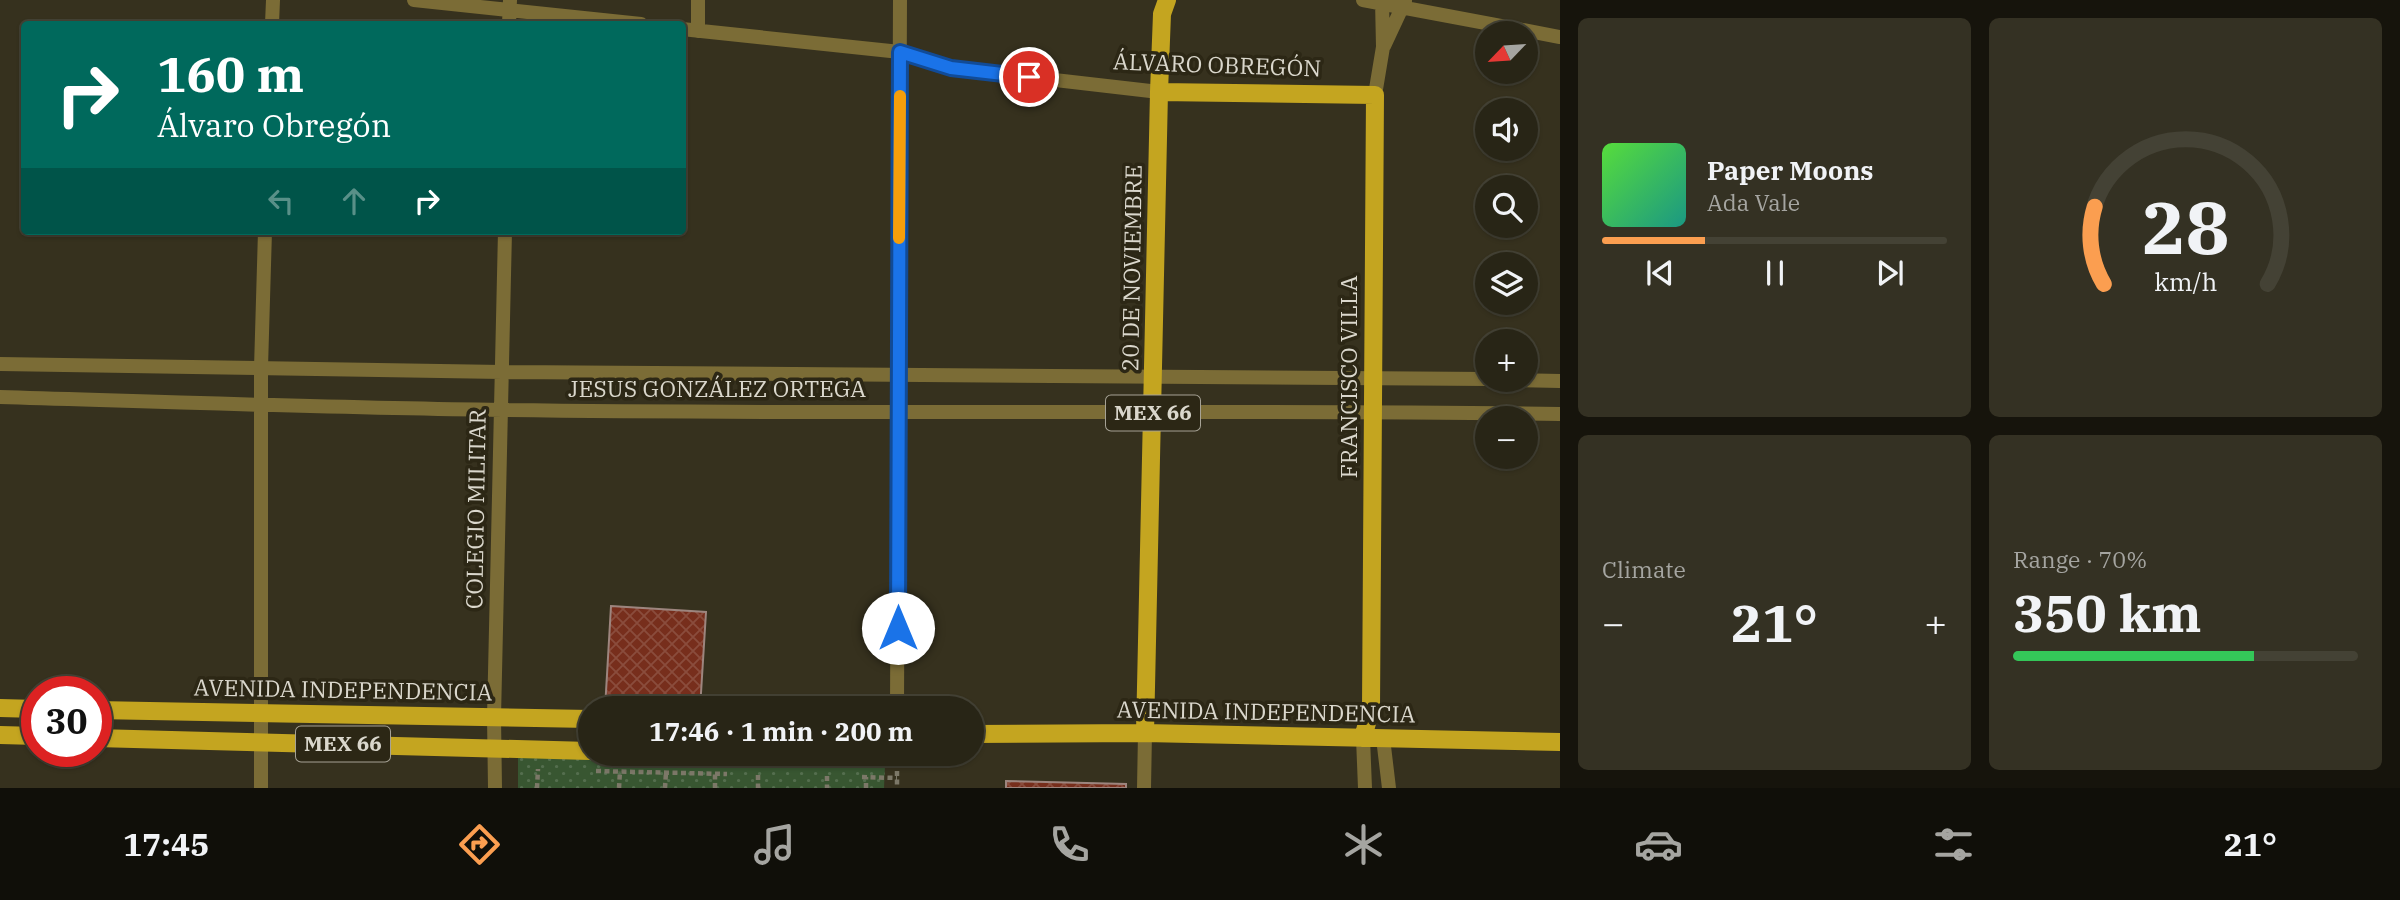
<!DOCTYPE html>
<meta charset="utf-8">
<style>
body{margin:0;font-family:"IBM Plex Serif",serif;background:#343123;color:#f1f3f6;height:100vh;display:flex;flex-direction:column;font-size:26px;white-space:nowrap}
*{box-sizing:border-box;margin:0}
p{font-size:23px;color:#a5a5a1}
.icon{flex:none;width:38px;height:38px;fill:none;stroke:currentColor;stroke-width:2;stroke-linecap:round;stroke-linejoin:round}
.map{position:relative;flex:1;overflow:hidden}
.details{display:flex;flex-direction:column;gap:18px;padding:18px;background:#16140c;width:840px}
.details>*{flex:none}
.guide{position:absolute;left:21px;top:21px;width:665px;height:214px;border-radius:7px;box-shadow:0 2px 5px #0004,0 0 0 2px #444235;background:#00695c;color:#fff;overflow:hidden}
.needle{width:46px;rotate:245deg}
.tools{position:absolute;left:1475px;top:21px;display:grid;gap:14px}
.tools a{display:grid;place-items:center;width:63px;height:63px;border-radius:50%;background:#282516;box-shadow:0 2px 5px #0004,0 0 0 2px #444235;font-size:35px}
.speed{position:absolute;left:21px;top:676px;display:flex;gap:14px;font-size:35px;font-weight:700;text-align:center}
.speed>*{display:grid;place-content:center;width:91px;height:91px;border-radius:50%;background:#282516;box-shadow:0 2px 5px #0004,0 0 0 2px #444235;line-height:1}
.speed .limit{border:10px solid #d22;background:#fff;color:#111}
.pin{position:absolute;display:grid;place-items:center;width:60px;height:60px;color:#fff;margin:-30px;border:4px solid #fff;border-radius:50%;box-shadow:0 2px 7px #0007}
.me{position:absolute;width:77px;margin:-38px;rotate:0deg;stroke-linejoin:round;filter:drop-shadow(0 0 5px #0008)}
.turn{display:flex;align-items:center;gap:24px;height:147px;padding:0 21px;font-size:32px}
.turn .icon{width:91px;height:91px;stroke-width:2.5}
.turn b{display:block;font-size:49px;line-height:60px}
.lanes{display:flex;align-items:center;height:66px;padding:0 21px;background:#0003;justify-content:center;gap:35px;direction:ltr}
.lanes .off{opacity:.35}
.big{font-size:52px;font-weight:800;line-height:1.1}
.details .card{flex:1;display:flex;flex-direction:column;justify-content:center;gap:10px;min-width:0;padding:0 24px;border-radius:10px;background:#343123}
.details .dial{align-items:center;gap:0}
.dial svg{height:182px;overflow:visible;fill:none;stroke:#444235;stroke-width:7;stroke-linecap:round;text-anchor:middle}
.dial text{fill:#f1f3f6;stroke:none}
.song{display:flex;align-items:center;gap:21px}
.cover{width:84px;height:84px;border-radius:10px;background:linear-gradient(135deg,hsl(110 70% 55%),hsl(170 70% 35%))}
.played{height:7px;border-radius:4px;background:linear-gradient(90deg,#fb9e50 30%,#444235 30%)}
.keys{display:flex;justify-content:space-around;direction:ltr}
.heat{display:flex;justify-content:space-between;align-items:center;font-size:38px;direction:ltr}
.charge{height:10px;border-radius:5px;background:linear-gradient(90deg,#34c759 70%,#444235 0)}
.details .tiles{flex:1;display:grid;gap:18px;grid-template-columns:repeat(2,1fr)}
.trip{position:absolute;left:578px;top:696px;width:406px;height:70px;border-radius:35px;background:#282516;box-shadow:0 2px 5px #0004,0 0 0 2px #444235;font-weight:800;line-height:70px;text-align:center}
.menu{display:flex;height:112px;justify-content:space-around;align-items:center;background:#100f09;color:#a5a5a1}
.menu .icon{width:49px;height:49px}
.menu .current{color:#fb9e50}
.menu b{font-size:32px;color:#f1f3f6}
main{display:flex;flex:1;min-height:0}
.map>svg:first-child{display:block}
.park{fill:url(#park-dots)}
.building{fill:url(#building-cross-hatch);stroke:#9d857e;stroke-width:2}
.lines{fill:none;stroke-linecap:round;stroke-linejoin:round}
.path{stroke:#7c7868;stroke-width:4.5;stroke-dasharray:5 3.5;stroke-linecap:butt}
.street{stroke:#7b6c36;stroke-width:14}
.primary{stroke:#c4a520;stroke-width:18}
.route-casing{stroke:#114b97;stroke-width:18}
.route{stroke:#1a73e8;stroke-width:12}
.slow{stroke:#f59e0b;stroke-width:12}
.labels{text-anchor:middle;stroke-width:7;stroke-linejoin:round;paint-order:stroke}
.shield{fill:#2c2715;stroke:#a6a295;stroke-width:2}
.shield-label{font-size:21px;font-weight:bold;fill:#dad7cc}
.street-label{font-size:23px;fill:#dad7cc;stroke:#2c2715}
</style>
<main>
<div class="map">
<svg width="1560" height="788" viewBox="0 0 1560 788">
<defs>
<pattern id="park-dots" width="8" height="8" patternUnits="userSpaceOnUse" patternTransform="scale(1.75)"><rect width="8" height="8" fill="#385631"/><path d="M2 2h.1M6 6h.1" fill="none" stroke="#546e4e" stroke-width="1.8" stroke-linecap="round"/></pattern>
<pattern id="building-cross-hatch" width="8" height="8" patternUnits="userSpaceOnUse" patternTransform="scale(1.75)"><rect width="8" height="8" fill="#772e1c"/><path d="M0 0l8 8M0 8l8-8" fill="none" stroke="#8a4c3c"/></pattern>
</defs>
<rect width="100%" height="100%" fill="#36311e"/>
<path class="park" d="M518,754L885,765L884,788H518Z"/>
<path class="building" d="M611,606L706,612L700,709H605Z
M1006,781L1126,784V788H1006Z"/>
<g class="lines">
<path class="path" d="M897,754V788
M596,771L727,774
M758,775V788
M827,776V788
M862,777L897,778
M537,788L538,769
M619,788L620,771
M665,788L666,772
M715,788V774
M866,788V777"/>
<path class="street" d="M414,0L641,24
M698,0V31
M1363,0L1560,37
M272,24L273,0
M509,24L510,0
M682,29L900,52L951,68L1159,92
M1384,46L1405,1
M1375,95L1383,47L1382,0
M0,364L502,372L1488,379
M1513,380L1560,381
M0,397C167,402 334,408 502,410C854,415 1207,409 1560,414
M897,709L900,0
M1363,738L1365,788
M1383,738L1389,788
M261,788V368L265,231
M495,788L494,717L505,231
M1144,788L1145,733"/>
<path class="primary" d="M1159,92L1375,95L1371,708L1363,738
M0,708L37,709
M96,710L590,719
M1145,733L1159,92L1162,14L1167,0
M971,734L1145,733L1560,742
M0,735L37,736
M96,738L590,751
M732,754L850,757L864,754"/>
</g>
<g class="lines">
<defs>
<path id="route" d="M898,628L900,52L951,68L1029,77"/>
</defs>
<use href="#route" class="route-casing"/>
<use href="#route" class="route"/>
<path class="slow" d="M899,238L900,96"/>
</g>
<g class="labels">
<g class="shield">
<rect x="1106" y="395.5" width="94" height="35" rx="5"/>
<rect x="296" y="726.5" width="94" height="35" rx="5"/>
</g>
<g class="shield-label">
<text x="1153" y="420">MEX 66</text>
<text x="343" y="751">MEX 66</text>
</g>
<g class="street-label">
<text transform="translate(1217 65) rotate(2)" y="8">ÁLVARO OBREGÓN</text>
<text transform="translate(1132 268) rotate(-89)" y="8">20 DE NOVIEMBRE</text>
<text transform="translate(1349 377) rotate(-90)" y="8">FRANCISCO VILLA</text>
<text x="717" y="397">JESUS GONZÁLEZ ORTEGA</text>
<text transform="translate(476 509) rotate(-89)" y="8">COLEGIO MILITAR</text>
<text transform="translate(343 690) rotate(1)" y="8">AVENIDA INDEPENDENCIA</text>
<text transform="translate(1266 712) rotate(1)" y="8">AVENIDA INDEPENDENCIA</text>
</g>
</g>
</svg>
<div class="tools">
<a><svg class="needle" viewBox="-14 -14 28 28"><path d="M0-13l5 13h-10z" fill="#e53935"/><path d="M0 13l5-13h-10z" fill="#a5a5a1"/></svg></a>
<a><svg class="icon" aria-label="sound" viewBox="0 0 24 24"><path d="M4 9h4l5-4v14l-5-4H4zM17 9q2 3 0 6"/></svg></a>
<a><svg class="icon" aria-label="search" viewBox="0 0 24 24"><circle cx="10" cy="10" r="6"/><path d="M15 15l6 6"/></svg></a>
<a><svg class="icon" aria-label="layers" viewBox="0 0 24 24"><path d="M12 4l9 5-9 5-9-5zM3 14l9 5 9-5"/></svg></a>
<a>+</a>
<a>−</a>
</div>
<div class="speed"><div class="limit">30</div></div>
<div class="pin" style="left:1029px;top:77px;background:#d93025"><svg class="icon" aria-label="arrive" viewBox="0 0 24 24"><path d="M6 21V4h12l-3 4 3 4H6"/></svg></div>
<svg class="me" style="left:898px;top:628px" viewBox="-20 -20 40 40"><circle r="19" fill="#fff"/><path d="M0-13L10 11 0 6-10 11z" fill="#1a73e8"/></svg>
<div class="trip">17:46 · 1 min · 200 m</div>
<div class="guide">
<div class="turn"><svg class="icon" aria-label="right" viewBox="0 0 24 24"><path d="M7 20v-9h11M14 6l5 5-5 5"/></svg><div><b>160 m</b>Álvaro Obregón</div></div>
<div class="lanes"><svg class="icon off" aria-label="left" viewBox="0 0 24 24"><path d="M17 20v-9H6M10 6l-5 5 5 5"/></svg><svg class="icon off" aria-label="ahead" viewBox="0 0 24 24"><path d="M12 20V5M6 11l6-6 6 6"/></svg><svg class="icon" aria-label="right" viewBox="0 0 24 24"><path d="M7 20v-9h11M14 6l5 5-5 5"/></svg></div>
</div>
</div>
<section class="details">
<div class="tiles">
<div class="card">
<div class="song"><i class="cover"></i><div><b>Paper Moons</b><p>Ada Vale</p></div></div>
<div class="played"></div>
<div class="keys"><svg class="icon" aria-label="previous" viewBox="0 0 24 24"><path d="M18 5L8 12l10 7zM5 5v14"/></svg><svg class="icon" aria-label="pause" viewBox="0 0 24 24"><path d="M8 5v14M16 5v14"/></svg><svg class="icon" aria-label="next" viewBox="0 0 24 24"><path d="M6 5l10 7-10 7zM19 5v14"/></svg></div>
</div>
<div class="card dial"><svg viewBox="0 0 100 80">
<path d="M14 69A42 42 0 1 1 86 69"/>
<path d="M14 69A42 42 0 0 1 10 35" stroke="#fb9e50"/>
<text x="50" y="56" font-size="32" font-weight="700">28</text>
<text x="50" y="72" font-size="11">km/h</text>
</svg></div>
<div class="card"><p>Climate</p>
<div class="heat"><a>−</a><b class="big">21°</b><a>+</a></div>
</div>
<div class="card"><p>Range · 70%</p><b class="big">350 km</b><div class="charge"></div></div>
</div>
</section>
</main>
<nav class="menu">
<b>17:45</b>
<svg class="icon current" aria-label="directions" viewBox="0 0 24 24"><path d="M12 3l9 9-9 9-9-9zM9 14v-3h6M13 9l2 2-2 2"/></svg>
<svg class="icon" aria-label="music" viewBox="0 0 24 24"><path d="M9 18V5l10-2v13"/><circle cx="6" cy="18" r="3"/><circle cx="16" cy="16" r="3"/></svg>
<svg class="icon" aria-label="phone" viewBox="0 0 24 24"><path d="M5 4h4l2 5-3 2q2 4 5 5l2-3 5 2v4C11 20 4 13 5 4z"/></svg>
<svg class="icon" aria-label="climate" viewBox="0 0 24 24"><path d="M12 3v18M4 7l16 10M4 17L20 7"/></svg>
<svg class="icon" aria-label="car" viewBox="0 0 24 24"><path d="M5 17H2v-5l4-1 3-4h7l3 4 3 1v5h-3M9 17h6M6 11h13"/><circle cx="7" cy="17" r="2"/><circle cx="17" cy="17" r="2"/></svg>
<svg class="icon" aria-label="filters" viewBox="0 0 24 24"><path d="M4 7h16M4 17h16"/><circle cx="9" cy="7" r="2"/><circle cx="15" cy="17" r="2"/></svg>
<b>21°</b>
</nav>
